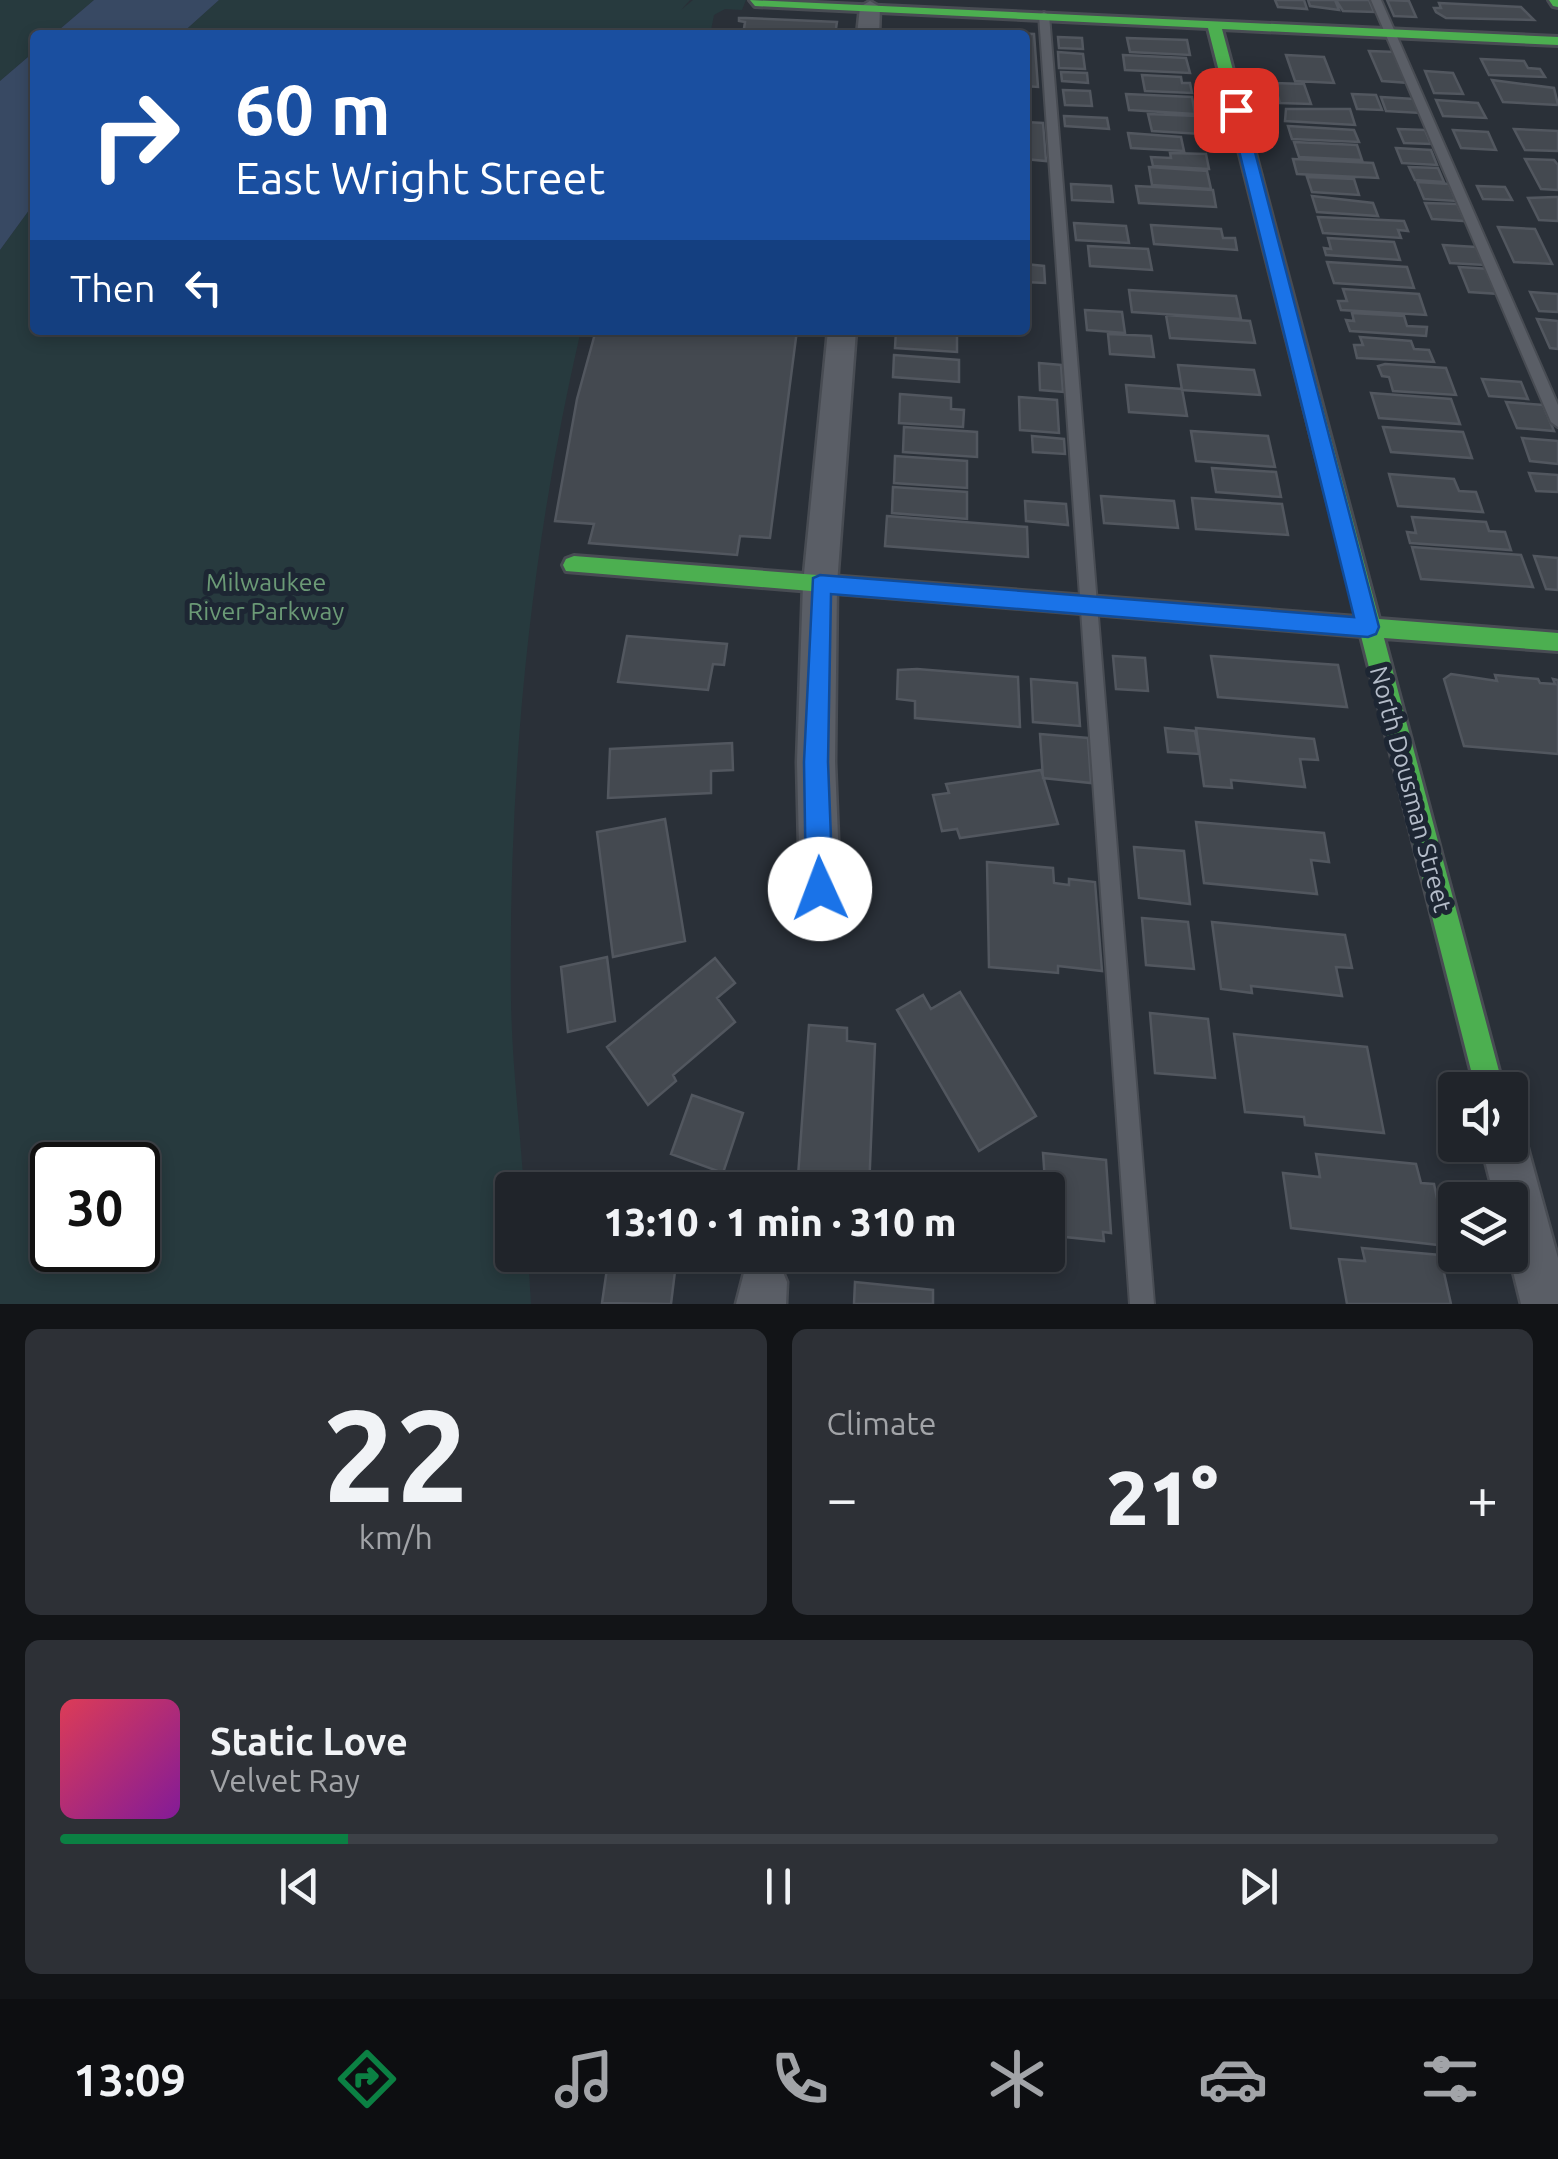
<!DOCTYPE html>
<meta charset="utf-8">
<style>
body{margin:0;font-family:Ubuntu,sans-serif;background:#2d3036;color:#f1f3f6;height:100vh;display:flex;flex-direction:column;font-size:38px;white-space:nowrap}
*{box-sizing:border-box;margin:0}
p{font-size:32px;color:#a2a4a8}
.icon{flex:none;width:55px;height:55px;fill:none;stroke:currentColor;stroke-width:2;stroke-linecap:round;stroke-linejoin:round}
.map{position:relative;height:1304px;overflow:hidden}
.panel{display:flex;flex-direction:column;gap:25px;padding:25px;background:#121417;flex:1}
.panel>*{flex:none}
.top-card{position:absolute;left:30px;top:30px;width:1000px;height:305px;border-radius:10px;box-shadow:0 5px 15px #0003,0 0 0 2px #3d4147;background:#1a4fa0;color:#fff;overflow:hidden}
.controls{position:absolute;left:1438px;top:1072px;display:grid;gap:20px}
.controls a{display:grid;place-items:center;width:90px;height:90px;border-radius:10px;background:#20242a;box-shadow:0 5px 15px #0003,0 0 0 2px #3d4147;font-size:50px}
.speed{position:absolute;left:30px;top:1142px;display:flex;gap:20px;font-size:50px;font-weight:700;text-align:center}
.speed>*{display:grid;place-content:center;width:130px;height:130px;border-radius:50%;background:#20242a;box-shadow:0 5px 15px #0003,0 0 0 2px #3d4147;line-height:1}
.speed .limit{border:5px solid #111;border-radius:15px;background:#fff;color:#111}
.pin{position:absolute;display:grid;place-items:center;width:85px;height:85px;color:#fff;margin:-42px;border-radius:20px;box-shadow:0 5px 15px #0006}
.me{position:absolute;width:110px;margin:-55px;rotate:358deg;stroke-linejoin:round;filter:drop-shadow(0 0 8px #0008)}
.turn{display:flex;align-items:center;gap:35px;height:210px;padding:0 40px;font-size:45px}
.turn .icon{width:130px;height:130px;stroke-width:2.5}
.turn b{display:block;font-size:70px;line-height:85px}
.then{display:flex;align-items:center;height:95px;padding:0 40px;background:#0003;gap:20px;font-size:38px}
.big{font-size:75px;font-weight:800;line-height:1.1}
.panel .widget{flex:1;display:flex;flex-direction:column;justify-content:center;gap:15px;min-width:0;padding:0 35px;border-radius:15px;background:#2d3036}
.panel .dial{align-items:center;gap:0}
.dial b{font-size:130px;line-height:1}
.song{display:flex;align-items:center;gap:30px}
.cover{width:120px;height:120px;border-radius:15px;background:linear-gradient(135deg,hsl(350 70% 55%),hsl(290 70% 35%))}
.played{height:10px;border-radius:5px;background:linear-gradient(90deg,#0b8043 20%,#3d4147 20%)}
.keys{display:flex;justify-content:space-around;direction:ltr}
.heat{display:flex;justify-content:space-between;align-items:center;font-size:55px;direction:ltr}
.panel .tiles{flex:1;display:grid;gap:25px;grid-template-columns:1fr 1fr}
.widget:last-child{grid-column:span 2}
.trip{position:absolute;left:495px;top:1172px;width:570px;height:100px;border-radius:10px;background:#20242a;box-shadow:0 5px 15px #0003,0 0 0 2px #3d4147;font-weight:800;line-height:100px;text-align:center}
.dock{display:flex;height:160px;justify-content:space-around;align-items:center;background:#0d0e11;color:#a2a4a8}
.dock .icon{width:70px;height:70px}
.dock .on{color:#0b8043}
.dock b{font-size:45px;color:#f1f3f6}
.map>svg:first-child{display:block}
.green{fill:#273a3e;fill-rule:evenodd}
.water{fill:#384963}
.building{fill:#444950;stroke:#52575f;stroke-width:2.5}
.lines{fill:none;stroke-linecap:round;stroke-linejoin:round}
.lane-casing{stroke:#484c53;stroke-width:4}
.street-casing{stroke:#484c53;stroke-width:5}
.fast-casing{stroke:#484c53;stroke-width:6}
.lane{fill:#5a5e66;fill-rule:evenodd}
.street{fill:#5a5e66;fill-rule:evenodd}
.fast{fill:#4caf50;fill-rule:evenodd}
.route{fill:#1a73e8;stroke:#114b97;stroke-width:2.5}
.labels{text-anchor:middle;stroke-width:10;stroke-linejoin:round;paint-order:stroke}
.park-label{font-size:25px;fill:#6b9a76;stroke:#1d2633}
.street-label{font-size:25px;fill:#b4bcc9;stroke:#1d2633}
</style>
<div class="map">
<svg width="1558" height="1304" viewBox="0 0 1558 1304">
<rect width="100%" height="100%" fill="#2a3038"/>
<path class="green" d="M0,0H94L53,35H35V51L0,81Z
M219,0H690L681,10L693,0H746L742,10L725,9L714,15L710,35H180Z
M35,202V330H581C530,549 508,776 511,1001C512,1064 520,1127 524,1190H512V1255H528L531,1304H0V250ZM52,1165H138V1250H52Z"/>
<path class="water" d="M94,0H219L180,35H53Z
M35,51V202L0,250V81Z"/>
<path class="building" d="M1275,0H1304L1307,9L1278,7Z
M1308,0H1335L1339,10L1310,6Z
M1336,0H1369L1374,12L1343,11Z
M1387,0L1409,1L1416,17L1394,16Z
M1439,3L1521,7L1534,20L1446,18L1436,12L1434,8H1441Z
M739,18H746L837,22L835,35H743L745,22L739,21Z
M956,31L1034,34L1038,87L1025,86V35H948Z
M1058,37L1082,38L1083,49L1059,48Z
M1127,38L1187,40L1190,55L1130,52Z
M1369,51L1396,52L1410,83L1382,81Z
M1058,52L1083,54L1085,69L1059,68Z
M1123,55L1186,58L1190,73L1125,70Z
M1286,55L1324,57L1334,83L1295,81Z
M1481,59L1524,61L1528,68L1540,69L1545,77L1489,75Z
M1425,71L1453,73L1463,94L1434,93Z
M1061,72L1087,73L1088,83L1062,81Z
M1142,75L1181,77L1182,83H1190L1192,93L1145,91Z
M1492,80L1554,88L1558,105L1503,102Z
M1274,83L1304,84L1311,104L1280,103Z
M1063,90L1090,91L1092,106L1065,105Z
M1126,94L1192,97L1195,114L1129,110Z
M1352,94L1376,95L1382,110L1357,109Z
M1381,97L1414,99L1420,113L1386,111Z
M1436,100L1478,103L1486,118L1443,116Z
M1286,109H1350L1355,125L1285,121Z
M1148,114L1197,116L1201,134L1152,131Z
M1064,116L1107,118L1109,129L1065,126Z
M1025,122L1043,123L1046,161L1025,159Z
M1288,126L1354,130L1359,142L1292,139Z
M1398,129L1425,130L1431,144L1404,143Z
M1514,129L1558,131V151L1525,150Z
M1453,130L1488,132L1496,150L1461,148Z
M1128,133L1181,137L1184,151L1131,148Z
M1294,142L1357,145L1362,160L1299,157Z
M1396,148L1431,150L1437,165L1402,163Z
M1170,153L1206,154L1209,169L1153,166L1151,157L1171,158Z
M1293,159L1373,163L1378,178L1297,174Z
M1525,159L1554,160L1558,165V190L1541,189Z
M1149,167L1207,171L1211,189L1152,185Z
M1409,167L1438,168L1444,182L1415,180Z
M1307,177L1354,179L1359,195L1312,192Z
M1417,182L1449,184L1456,201L1424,199Z
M1071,184L1111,186L1113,202L1072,200Z
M1136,186L1213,190L1216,207L1139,203Z
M1477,186L1505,187L1512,200L1483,199Z
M1312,196L1373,203L1378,216L1317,212Z
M1556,197H1558V221L1539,220L1528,198Z
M1425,203L1457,204L1465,221L1432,219Z
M1318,217L1404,221L1408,231L1398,230L1401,238L1323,233Z
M1074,223L1126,226L1129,243L1076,240Z
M1151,225L1221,229L1223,238H1235L1237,250L1154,244Z
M1498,227L1535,229L1552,264L1514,262Z
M1328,238L1394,242L1400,260L1326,255L1324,248L1331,249Z
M1443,245L1476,247L1484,265L1450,263Z
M1088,246L1148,249L1152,270L1090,266Z
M1327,262L1407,267L1414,288L1334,283Z
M1025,264L1044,266L1045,283L1025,282Z
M1459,267L1490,269L1501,294L1469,292Z
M1343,289L1419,294L1426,315L1341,310L1338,301H1347Z
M1129,290L1236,296L1241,319L1132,312Z
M1530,292L1558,294V312L1539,311Z
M1085,310L1122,312L1125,333L1087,330Z
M1352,313L1404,316L1407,326L1427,327L1426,336L1350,331L1346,320L1354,321Z
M1166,315L1250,321L1255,343L1170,338Z
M1537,319L1558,321V349L1550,348Z
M596,330H797L770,538L740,536L737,555L589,543L594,524L555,521L577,399Z
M896,330H957V352L895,348Z
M1108,334L1151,336L1154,357L1110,354Z
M1360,337L1411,341L1414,349L1429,350L1434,362L1357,358L1354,345H1363Z
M894,355L959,360V382L893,377Z
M1039,363L1061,365L1063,392L1040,390Z
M1385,364L1446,368L1456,395L1393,391L1389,377L1382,376L1378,366Z
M1178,365L1254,370L1260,395L1182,390Z
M1482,379L1521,382L1528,399L1489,396Z
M1126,385L1182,389L1187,416L1129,412Z
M1371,393L1451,399L1460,424L1379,418Z
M900,394L951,398V409L964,410L963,427L899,423Z
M1019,397L1057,400L1059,433L1020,430Z
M1506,402L1543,405L1554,431L1517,428Z
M904,427L977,432V457L903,452Z
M1383,427L1463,432L1472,458L1391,452Z
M1191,431L1268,436L1275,467L1196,461Z
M1032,436L1064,439L1065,454L1033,452Z
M1522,438L1558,441V464L1530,461Z
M895,456L967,461V488L894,483Z
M1212,468L1276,472L1281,497L1216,492Z
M1529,473L1558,475V492L1536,491Z
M1389,474L1454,479L1459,491L1476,492L1483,512L1398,506Z
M893,487L967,492V519L892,513Z
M1101,496L1174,501L1178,528L1104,523Z
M1192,498L1282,504L1288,535L1196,529Z
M1025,501L1066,504L1068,525L1026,521Z
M887,516L1027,527L1028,557L885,546Z
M1412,517L1486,522L1489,531L1505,532L1511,550L1410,543L1407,532L1416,533Z
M1412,547L1521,555L1533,587L1421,579Z
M1534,556L1558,558V590L1546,589Z
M627,636L727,644L724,665L713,664L708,690L618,682Z
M1113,656L1145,658L1148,691L1116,689Z
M1211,656L1338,665L1347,707L1218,697Z
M917,669L1018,677L1020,727L915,718V701L897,699L898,670Z
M1451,674L1497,681L1495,675L1538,679L1540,683L1555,684L1553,679L1558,680V754L1464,746L1444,679Z
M1031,679L1077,683L1080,726L1033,722Z
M1165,728L1195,731L1199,754L1168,752Z
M1196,728L1314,739L1318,760L1300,759L1305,787L1231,780L1232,788L1204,786Z
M1040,734L1088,738L1091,783L1043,778Z
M732,743L733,770L711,771V793L608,798L610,749Z
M1041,770L1058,824L960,838L957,829L942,831L933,795L949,793L946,784Z
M665,819L685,941L613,957L597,832Z
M1196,822L1324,833L1329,862L1311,860L1317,894L1204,883Z
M1134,847L1184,851L1190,904L1139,898Z
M987,862L1053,868L1054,883L1069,885V879L1095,882L1102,971L1058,966V973L989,967Z
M1142,918L1188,922L1194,969L1146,965Z
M1212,922L1345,935L1352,968L1336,967L1342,996L1251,986L1252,993L1221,989Z
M607,957L615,1021L568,1032L561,967Z
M715,958L735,983L717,998L735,1022L673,1075L676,1081L648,1105L607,1047Z
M960,992L1036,1116L979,1151L897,1010L923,995L931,1009Z
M1150,1013L1208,1019L1215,1078L1155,1073Z
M809,1025L847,1028V1041L875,1044L869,1190H797Z
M1234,1034L1367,1047L1384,1133L1305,1125L1304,1117L1245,1112Z
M692,1095L743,1113L723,1173L671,1154Z
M1043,1153L1106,1160L1111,1233L1103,1232L1104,1241L1056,1236L1055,1224H1048Z
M1316,1154L1416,1164L1421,1183L1434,1184L1447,1246L1291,1228L1283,1173L1320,1177Z
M1362,1248L1440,1255L1451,1304H1347L1339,1259L1365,1261Z
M609,1255H677L671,1304L602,1303Z
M855,1282L933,1290V1304H854Z"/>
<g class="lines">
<defs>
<path id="lane" d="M1371,0H1381L1558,405V427L1551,422Z
M1044,12L1049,15L1154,1304H1130L1039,15Z"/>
<path id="street" d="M870,1L880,7L879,35H857L860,7Z
M828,330H856L837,584L835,762L840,889L834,903L820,909L806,903L800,889L797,762L803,584Z
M1510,1125L1520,1129L1527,1145L1558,1258V1304H1521L1509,1255L1510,1200H1495L1481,1145H1510Z
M763,1258L780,1265L787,1282L786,1304H736L746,1265Z"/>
<path id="fast" d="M750,0L1558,37V45L1222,29L1379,619L1558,633V651L1384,638L1504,1090H1476L1361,636L566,571L563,565L566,559L574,556L1357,617L1208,28L755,6Z
M1549,0H1558V7L1553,6Z"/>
</defs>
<use href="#lane" class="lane-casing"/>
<use href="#street" class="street-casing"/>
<use href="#fast" class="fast-casing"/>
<use href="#lane" class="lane"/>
<use href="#street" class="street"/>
<use href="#fast" class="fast"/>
</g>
<path class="route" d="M1236,106L1244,110L1379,627L1376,634L1368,637L831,594L828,762L833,889L829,898L820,902L810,898L806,889L804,762L813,578L820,575L1354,617L1229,110Z"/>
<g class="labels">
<g class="park-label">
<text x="266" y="591">Milwaukee<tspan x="266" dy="29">River Parkway</tspan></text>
</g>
<g class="street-label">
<text transform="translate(1411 789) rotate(75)" y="9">North Dousman Street</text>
</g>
</g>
</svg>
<div class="controls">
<a><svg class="icon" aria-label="sound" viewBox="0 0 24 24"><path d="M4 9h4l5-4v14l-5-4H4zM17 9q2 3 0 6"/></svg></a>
<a><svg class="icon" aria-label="layers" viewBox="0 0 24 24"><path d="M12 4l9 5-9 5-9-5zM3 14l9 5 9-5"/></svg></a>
</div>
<div class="speed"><div class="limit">30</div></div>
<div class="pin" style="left:1236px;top:110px;background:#d93025"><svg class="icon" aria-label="arrive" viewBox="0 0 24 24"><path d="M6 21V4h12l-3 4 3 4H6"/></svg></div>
<svg class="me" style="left:820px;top:889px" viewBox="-20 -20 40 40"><circle r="19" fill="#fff"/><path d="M0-13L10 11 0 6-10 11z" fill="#1a73e8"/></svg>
<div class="trip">13:10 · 1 min · 310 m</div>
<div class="top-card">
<div class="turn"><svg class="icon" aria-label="right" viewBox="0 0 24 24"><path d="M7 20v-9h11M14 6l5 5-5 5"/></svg><div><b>60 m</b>East Wright Street</div></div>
<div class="then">Then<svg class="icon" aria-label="left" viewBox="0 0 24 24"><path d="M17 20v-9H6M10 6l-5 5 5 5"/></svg></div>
</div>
</div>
<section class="panel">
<div class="tiles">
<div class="widget dial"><b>22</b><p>km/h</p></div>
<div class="widget"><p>Climate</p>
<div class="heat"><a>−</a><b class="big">21°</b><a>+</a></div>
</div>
<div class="widget">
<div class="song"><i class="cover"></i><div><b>Static Love</b><p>Velvet Ray</p></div></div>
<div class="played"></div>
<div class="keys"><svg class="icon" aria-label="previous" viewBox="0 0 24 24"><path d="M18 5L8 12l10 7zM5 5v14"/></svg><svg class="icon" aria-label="pause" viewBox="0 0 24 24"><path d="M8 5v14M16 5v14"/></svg><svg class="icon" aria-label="next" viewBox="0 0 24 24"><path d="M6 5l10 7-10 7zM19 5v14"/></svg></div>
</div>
</div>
</section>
<nav class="dock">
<b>13:09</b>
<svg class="icon on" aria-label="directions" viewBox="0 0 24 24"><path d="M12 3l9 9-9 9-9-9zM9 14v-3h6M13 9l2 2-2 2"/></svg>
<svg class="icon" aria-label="music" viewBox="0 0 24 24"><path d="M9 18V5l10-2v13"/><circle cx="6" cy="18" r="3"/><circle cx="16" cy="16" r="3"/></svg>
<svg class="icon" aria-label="phone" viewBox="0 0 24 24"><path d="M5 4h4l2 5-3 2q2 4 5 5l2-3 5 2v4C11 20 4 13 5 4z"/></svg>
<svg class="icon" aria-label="climate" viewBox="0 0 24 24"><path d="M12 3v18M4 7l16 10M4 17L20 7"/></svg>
<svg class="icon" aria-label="car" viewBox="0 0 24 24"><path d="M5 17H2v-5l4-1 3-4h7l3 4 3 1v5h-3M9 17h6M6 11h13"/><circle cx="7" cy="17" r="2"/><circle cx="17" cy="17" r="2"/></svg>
<svg class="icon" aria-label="filters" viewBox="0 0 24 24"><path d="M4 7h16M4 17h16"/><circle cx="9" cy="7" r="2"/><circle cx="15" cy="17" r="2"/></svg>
</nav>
